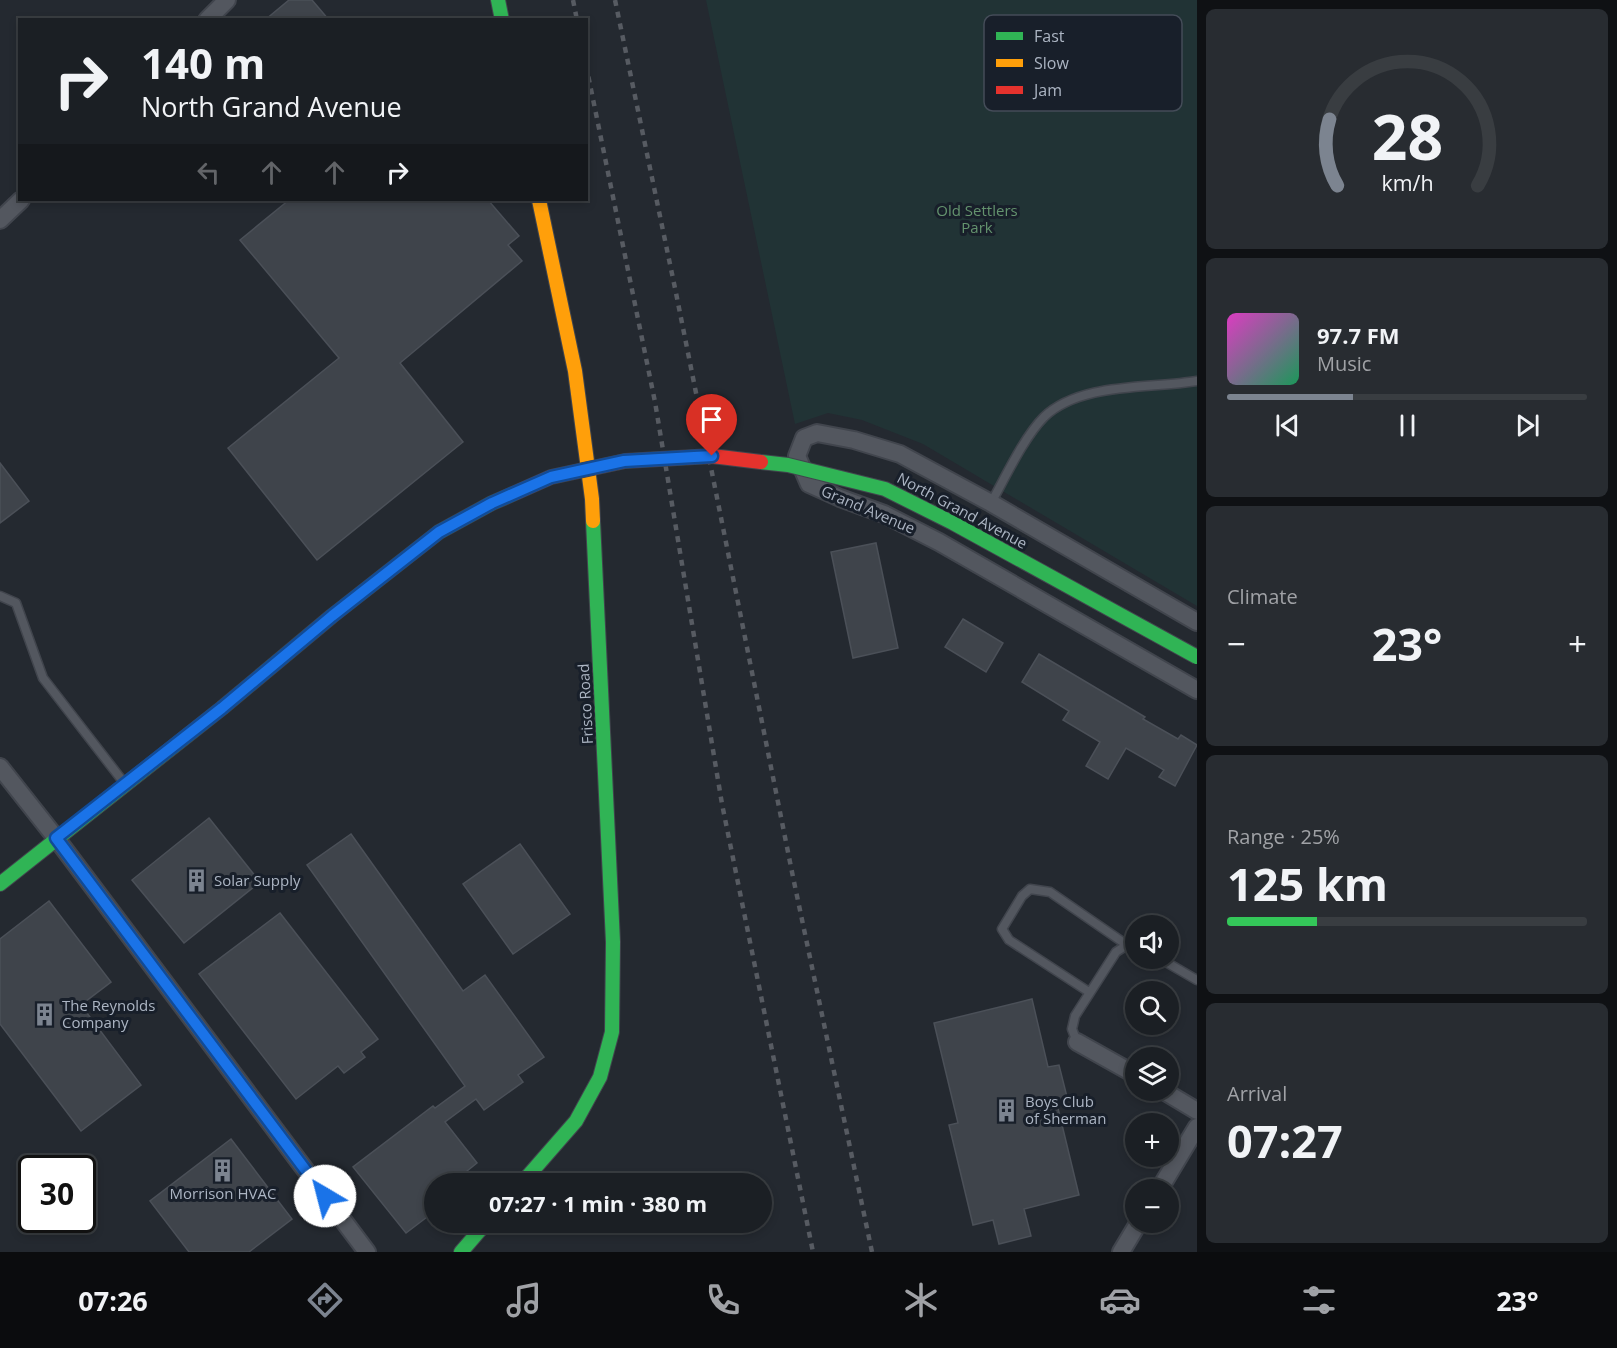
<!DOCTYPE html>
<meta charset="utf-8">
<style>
body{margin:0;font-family:"Open Sans",sans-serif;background:#282c31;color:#f1f3f6;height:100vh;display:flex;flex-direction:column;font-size:22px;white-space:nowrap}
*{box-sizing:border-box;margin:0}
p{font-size:20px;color:#a0a2a6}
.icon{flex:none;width:33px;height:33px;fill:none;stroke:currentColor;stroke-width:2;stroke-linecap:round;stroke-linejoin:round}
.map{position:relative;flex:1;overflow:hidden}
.sheet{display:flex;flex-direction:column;gap:9px;padding:9px;background:#0f1114;width:420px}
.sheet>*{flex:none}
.banner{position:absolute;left:18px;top:18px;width:570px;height:183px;border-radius:0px;box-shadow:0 3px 9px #0003,0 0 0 2px #393d41;background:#1b1f24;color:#f1f3f6;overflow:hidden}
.tools{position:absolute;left:1125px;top:915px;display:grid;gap:12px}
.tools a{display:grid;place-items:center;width:54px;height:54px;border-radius:50%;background:#1b1f24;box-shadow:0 3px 9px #0003,0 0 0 2px #393d41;font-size:30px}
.speed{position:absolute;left:18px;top:1155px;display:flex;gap:12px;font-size:30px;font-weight:700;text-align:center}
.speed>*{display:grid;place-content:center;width:78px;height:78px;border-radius:50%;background:#1b1f24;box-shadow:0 3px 9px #0003,0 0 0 2px #393d41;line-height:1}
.speed .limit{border:3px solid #111;border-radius:9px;background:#fff;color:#111}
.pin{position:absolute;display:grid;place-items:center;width:51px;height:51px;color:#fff;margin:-62px -26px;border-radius:50% 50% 50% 0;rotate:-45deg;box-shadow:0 0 6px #0007}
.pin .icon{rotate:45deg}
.me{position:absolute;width:66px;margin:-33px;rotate:323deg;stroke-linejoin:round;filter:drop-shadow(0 0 4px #0008)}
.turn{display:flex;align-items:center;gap:21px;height:126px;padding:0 24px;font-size:27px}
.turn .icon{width:78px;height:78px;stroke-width:2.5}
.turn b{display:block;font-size:42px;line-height:51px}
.lanes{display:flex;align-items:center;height:57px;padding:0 24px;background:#0003;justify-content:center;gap:30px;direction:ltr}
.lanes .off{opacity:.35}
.big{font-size:45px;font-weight:700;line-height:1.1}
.sheet .card{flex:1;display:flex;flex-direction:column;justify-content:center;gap:9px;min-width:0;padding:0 21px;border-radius:9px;background:#282c31}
.sheet .dial{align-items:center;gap:0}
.dial svg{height:156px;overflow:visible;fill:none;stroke:#393d41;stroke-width:7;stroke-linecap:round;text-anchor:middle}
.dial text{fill:#f1f3f6;stroke:none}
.song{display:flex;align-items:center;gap:18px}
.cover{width:72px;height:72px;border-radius:9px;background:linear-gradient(135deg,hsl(310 70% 55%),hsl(150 70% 35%))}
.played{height:6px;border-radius:3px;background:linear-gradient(90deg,#7c8490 35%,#393d41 35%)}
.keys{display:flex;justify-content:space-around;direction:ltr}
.heat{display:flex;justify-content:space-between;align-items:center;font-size:33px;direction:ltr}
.charge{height:9px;border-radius:4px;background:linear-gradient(90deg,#34c759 25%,#393d41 0)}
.trip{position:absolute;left:424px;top:1173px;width:348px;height:60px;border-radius:30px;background:#1b1f24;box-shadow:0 3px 9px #0003,0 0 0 2px #393d41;font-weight:700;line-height:60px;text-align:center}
.tabs{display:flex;height:96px;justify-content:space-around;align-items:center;background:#0b0c0e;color:#a0a2a6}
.tabs .icon{width:42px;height:42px}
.tabs .active{color:#7c8490}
.tabs b{font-size:27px;color:#f1f3f6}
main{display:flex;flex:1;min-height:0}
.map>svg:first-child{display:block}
.green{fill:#213335}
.building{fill:#3f444b;stroke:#4b5058;stroke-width:1.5}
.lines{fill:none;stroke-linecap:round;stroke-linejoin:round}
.lane-casing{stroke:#41454d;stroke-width:11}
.street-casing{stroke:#41454d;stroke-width:20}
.fast-casing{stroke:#41454d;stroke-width:16}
.slow-casing{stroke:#41454d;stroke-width:16}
.lane{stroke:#53575f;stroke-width:8}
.street{stroke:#53575f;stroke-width:16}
.fast{stroke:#30b455;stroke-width:14}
.slow{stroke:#ff9f0a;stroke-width:14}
.rail{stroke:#575b62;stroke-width:4.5;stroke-dasharray:6 6;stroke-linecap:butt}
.fast-bridge-casing{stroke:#41454d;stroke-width:16;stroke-linecap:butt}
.jam-bridge-casing{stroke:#41454d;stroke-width:16;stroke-linecap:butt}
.fast-bridge{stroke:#30b455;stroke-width:14}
.jam-bridge{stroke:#e5322d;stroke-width:14}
.route-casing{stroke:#114b97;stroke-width:15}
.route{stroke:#1a73e8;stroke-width:10}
.labels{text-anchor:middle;stroke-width:6;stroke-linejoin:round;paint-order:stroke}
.park-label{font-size:15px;fill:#64936e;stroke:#181f2a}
.street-label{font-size:15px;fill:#acb5c3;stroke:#181f2a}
.poi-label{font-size:15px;fill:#acb5c3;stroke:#181f2a;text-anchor:start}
.key{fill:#181f2a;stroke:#444c58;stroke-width:1.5}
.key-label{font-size:16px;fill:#acb5c3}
</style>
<main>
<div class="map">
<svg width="1197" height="1252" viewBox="0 0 1197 1252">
<rect width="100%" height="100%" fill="#242930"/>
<path class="green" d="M706,0H1197V606L923,444L862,420L828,413L795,424Z"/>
<path class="building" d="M289,0H312L329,20H265Z
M289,200H488L519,236L508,245L522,261L400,363L463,442L317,560L228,448L339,358L240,240Z
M0,463L29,501L0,523Z
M876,543L898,648L853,658L831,552Z
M963,619L1003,643L986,672L945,647Z
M1039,654L1145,717L1143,719L1178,739L1181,735L1197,745L1175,786L1159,777L1164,770L1126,748L1108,779L1086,766L1100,742L1063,720L1069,711L1022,682Z
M209,818L260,882L184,943L132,880Z
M351,834L463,991L485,975L544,1057L518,1075L523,1082L484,1110L476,1099L445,1122L477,1163L451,1184H435V1211L406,1233L353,1167L433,1106L435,1108L465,1086L307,865Z
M520,844L570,914L513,954L463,884Z
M49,901L111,982L81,1005L141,1085L81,1131L0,1024V939Z
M280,913L378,1039L361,1052L365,1057L344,1073L338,1066L296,1099L199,974Z
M1032,999L1048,1067L1059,1065L1067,1097L1056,1100L1079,1195L1024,1209L1031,1236L999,1244L993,1220L973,1225L949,1125L958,1123L934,1023Z
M231,1139L292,1219L249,1252H189L150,1201Z"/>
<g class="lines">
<defs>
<path id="lane" d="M991,503C1005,478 1024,437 1044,417C1081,382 1149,389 1197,381
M0,596L16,603L43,678L125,784
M1159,958L1197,980
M1089,992L1009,940L1002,929L1022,896L1030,889L1050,892L1127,945
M1077,1042L1072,1029L1075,1016L1116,952L1127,945L1136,947"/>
<path id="street" d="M207,20L227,0
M0,220L21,200
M1197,622L991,503L900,454L854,440L817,433L804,438L797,456L809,484L840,498L884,514L939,542L1197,690
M0,767L56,838L367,1252
M1077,1042L1136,1075
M1162,1090L1197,1111
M1159,1190L1197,1127
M1121,1252L1139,1222"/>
<path id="fast" d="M498,0L502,20
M0,884L222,708
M521,1184L576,1121L600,1077L612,1032L613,942L593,521
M461,1252L487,1222"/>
<path id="slow" d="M539,200L575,371L592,499L593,521"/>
</defs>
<use href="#lane" class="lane-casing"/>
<use href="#street" class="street-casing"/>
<use href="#fast" class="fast-casing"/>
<use href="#slow" class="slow-casing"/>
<use href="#lane" class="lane"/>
<use href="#street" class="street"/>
<use href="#fast" class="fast"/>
<use href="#slow" class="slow"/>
<path class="rail" d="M573,0L577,20
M615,0L676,293L793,877L872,1252
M586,65L655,402L722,804L813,1252"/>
<defs>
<path id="fast-bridge" d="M761,462L788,465L885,489L953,523L1197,657
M222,708L332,616L439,532L492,503L515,493"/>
<path id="jam-bridge" d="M515,493L551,477L625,461L712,456L761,462"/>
</defs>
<use href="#fast-bridge" class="fast-bridge-casing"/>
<use href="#jam-bridge" class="jam-bridge-casing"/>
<use href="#fast-bridge" class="fast-bridge"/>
<use href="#jam-bridge" class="jam-bridge"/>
</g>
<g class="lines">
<defs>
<path id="route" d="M325,1196L56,838L222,708L332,616L439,532L492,503L551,477L624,461L712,456"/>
</defs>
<use href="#route" class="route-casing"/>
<use href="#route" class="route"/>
</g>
<defs>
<symbol id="building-bare" viewBox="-9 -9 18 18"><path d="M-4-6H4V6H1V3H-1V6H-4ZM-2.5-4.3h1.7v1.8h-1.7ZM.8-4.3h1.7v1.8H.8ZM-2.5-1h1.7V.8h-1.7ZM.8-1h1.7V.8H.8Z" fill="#7c8490" stroke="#181f2a" stroke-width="2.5" paint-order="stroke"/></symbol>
</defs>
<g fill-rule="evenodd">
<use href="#building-bare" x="180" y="864" width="33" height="33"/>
<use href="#building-bare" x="28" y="998" width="33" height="33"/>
<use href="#building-bare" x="990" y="1094" width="33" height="33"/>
<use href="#building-bare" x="206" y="1154" width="33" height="33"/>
</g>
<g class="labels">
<g class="park-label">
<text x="977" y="216">Old Settlers<tspan x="977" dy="17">Park</tspan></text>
</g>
<g class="street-label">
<text transform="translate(868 510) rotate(23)" y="5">Grand Avenue</text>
<text transform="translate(962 511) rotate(28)" y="5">North Grand Avenue</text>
<text transform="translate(586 704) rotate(-93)" y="5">Frisco Road</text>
</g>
<g class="poi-label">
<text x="214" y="886">Solar Supply</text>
<text x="62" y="1011">The Reynolds<tspan x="62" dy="17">Company</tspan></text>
<text x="1025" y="1107">Boys Club<tspan x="1025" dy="17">of Sherman</tspan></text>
<text x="223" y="1199" text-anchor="middle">Morrison HVAC</text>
</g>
</g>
<rect x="984" y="15" width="198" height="96" rx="9" class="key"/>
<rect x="996" y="32" width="27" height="8" fill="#30b455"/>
<rect x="996" y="59" width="27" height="8" fill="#ff9f0a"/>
<rect x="996" y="86" width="27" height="8" fill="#e5322d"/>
<g class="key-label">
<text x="1034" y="42">Fast</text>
<text x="1034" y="69">Slow</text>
<text x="1034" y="96">Jam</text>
</g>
</svg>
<div class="tools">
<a><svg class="icon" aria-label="sound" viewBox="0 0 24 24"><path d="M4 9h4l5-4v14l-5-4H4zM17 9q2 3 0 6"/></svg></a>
<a><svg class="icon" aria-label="search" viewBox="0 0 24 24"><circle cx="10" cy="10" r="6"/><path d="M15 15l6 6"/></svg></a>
<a><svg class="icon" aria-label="layers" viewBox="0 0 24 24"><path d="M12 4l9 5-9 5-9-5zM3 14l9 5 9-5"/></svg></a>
<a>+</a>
<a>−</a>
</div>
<div class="speed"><div class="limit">30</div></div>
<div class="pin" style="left:712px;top:456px;background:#d93025"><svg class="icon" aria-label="arrive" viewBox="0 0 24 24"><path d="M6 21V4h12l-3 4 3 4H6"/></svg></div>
<svg class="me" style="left:325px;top:1196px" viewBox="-20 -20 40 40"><circle r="19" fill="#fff"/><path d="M0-13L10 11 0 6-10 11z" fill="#1a73e8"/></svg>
<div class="trip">07:27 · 1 min · 380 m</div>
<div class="banner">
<div class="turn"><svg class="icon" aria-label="right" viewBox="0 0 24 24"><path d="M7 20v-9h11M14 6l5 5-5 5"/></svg><div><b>140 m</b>North Grand Avenue</div></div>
<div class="lanes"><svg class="icon off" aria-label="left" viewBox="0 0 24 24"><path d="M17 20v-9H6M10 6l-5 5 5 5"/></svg><svg class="icon off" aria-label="ahead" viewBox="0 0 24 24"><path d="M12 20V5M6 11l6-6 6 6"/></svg><svg class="icon off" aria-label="ahead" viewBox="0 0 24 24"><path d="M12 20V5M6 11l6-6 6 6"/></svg><svg class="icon" aria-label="right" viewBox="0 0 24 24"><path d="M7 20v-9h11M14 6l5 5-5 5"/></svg></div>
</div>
</div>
<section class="sheet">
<div class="card dial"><svg viewBox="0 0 100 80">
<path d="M14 69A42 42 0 1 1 86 69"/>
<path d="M14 69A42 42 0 0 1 10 35" stroke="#7c8490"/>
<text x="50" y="56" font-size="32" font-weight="700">28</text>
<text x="50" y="72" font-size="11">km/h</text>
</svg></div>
<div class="card">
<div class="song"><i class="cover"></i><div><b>97.7 FM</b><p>Music</p></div></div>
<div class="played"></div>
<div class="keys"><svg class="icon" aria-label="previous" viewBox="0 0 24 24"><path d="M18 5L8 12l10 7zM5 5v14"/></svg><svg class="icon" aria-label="pause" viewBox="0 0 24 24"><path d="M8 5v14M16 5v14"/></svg><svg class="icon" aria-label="next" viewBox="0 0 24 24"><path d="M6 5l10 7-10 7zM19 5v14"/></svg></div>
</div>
<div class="card"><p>Climate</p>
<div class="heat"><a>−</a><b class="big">23°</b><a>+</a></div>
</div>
<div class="card"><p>Range · 25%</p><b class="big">125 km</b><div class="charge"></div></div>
<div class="card"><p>Arrival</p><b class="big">07:27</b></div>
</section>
</main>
<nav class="tabs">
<b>07:26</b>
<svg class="icon active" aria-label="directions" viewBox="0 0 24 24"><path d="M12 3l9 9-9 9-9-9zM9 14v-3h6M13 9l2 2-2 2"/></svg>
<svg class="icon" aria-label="music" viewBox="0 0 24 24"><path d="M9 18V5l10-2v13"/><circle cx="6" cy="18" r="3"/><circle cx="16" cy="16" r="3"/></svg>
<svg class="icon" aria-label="phone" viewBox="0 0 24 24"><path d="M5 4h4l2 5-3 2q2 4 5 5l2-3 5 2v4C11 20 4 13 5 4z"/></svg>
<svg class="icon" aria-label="climate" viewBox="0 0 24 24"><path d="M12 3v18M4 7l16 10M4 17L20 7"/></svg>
<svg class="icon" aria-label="car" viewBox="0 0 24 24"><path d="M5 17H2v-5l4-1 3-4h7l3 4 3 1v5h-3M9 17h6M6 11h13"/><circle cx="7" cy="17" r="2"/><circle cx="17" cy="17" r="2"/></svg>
<svg class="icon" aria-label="filters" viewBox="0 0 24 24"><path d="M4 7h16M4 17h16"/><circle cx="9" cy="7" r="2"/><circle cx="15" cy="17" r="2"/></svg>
<b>23°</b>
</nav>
